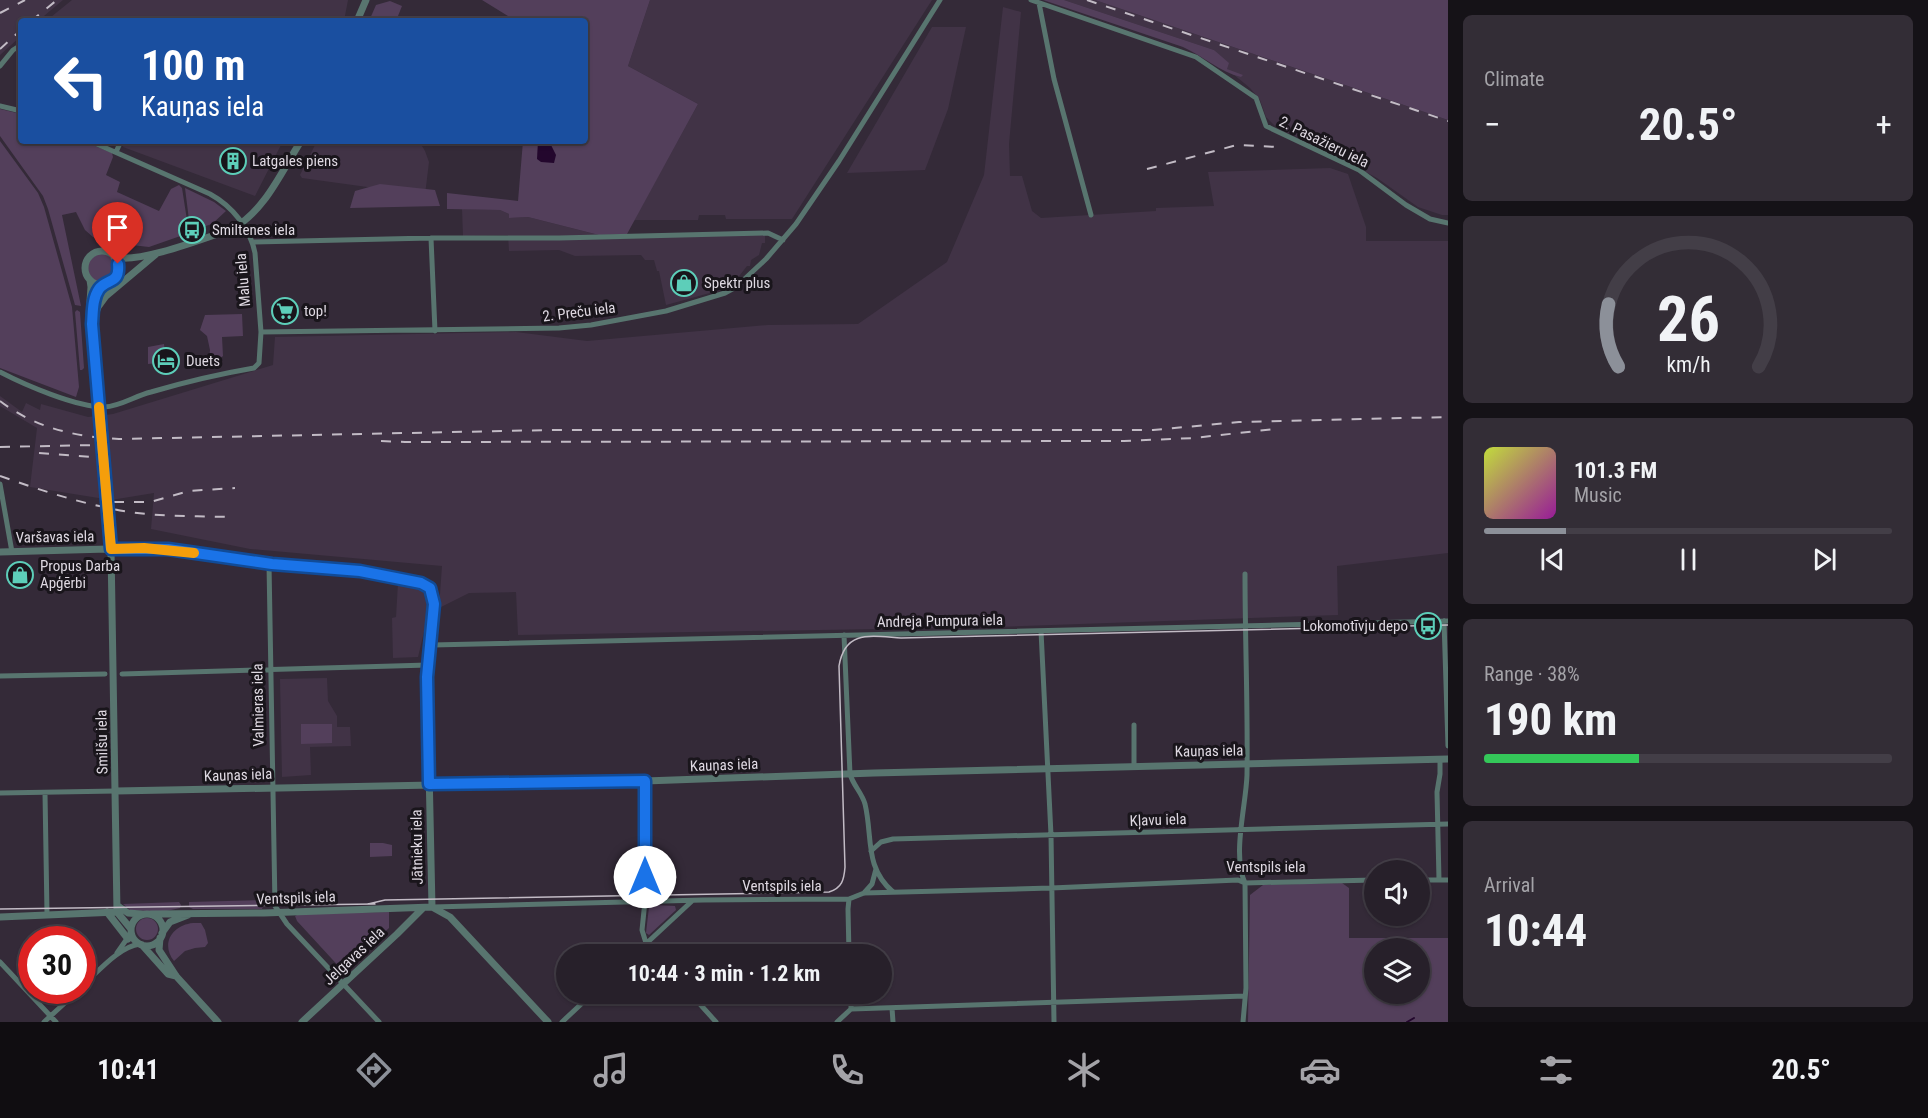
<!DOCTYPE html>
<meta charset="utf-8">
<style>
body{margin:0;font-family:"Roboto Condensed",sans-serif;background:#332d36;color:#f1f3f6;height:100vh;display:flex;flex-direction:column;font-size:22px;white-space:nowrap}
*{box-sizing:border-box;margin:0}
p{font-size:20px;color:#a4a3a8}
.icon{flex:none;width:33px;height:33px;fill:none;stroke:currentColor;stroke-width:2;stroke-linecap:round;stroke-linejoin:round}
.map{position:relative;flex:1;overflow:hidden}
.sheet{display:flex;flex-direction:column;gap:15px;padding:15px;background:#151217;width:480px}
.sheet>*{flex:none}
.top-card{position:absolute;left:18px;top:18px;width:570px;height:126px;border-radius:6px;box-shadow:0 2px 4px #0004,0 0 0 2px #433e47;background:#1a4fa0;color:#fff;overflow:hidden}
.tools{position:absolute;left:1364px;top:860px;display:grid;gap:12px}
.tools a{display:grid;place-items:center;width:66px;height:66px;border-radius:50%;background:#27202a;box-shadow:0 2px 4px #0004,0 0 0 2px #433e47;font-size:30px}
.speed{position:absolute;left:18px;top:926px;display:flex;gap:12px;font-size:30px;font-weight:700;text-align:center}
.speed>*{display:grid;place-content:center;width:78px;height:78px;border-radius:50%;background:#27202a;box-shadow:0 2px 4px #0004,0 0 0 2px #433e47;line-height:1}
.speed .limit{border:9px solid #d22;background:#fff;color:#111}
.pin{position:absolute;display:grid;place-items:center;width:51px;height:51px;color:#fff;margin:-62px -26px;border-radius:50% 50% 50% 0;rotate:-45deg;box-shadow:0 0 6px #0007}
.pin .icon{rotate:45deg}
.me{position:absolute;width:66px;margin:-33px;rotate:0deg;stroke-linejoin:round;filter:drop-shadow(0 0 4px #0008)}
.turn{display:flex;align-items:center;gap:21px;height:126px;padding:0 24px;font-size:27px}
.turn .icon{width:78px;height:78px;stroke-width:2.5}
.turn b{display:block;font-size:42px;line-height:51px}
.big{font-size:45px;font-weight:700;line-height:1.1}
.sheet .card{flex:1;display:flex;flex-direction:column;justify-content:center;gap:9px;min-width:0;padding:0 21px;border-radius:9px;background:#332d36}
.sheet .dial{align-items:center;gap:0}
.dial svg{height:156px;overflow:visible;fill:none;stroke:#433e47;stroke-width:7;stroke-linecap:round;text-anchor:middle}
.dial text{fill:#f1f3f6;stroke:none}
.song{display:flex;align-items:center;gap:18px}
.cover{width:72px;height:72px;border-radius:9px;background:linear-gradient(135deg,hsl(70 70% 55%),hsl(300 70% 35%))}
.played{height:6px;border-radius:3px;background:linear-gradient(90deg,#8c9099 20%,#433e47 20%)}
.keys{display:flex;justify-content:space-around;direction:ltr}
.heat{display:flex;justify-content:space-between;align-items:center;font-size:33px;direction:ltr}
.charge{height:9px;border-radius:4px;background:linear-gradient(90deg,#34c759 38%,#433e47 0)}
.trip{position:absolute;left:556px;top:944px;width:336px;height:60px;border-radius:30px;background:#27202a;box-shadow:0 2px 4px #0004,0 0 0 2px #433e47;font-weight:700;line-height:60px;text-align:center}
.tab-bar{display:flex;height:96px;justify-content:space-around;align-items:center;background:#100d11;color:#a4a3a8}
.tab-bar .icon{width:42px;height:42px}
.tab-bar .on{color:#8c9099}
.tab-bar b{font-size:27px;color:#f1f3f6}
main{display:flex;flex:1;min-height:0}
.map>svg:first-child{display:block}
.built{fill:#413346}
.green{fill:#533f5b;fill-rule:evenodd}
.water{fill:#23072d}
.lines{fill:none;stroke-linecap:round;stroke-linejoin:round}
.stream{stroke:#23072d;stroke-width:2}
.minor{stroke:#58756f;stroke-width:5}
.tertiary{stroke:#58756f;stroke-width:7}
.tram{stroke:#c2bbc5;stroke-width:1.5}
.rail{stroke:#c2bbc5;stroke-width:2;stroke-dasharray:10 10;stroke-linecap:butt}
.tertiary-bridge{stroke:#58756f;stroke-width:7}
.route-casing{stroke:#114b97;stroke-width:15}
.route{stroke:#1a73e8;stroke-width:10}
.slow{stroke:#f59e0b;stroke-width:10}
.labels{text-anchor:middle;stroke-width:6;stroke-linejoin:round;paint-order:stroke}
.street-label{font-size:15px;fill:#dfd9e2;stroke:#19151b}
.poi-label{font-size:15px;fill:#dfd9e2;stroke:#19151b;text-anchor:start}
</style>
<main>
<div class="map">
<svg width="1448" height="1022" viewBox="0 0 1448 1022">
<rect width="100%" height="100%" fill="#342a38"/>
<path class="built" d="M0,0H63L38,21H21V36L0,55Z
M72,0H348L344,21H46Z
M650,0H932L792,219H726L725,215H699L698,220H634L698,104L628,66Z
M1064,0H1095L1448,120V215H1442L1418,207L1377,178L1326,151L1275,126L1266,117L1260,100L1250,88L1227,69L1214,50Z
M1003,7L1021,12L1009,144L1010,176H1022L1032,211L1041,218L1156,211V208L1214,206L1208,172L1330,168L1348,174L1366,227V241H1448V553L1337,566L1338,615L993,627L518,635L516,592L469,593L439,608L442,566L250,549L151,529L154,493L111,500L30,487L37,428L0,406V396L22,412L26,403L40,410L41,404L88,417L113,414L273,365L275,337L516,332L587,341L768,325L858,324L947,262L984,175Z
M932,27H966L948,109L925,170L847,173Z
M125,141H283L255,196L123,147Z
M317,141H419L425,151L429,162L425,195L302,178L300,175Z
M462,209L500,210L509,214V218L528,217L599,235L765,232V243H762L759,255L751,260L750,266H747L733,284L717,291L666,305L659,271H657L654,260H645L641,255L575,256L559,250L509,251L508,235L463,236Z
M398,583L421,588L428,600V615L418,657L393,658L392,618L396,617Z
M327,678L328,701L337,716V727H350L351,746L310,747L311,775L282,777L280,679Z"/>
<path class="green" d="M482,0H650L628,66L698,104L627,234L599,235L528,217L509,218V214L500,210L447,209V193L518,201L523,141H585V21H516Z
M1043,0H1064L1214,50L1229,63L1227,69L1243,75L1241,77C1220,72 1203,56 1183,47Z
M1095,0H1448V120Z
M390,1L402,6L396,21H369L376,5Z
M0,109L21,114V141H83L112,153L113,157L106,175L120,182L117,192L159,211L171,189L179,185L182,188L189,233L149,247L105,242L93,237L85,230L76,212L62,215L81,306L75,305L48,209L43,196L0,136Z
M0,141L38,193L44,207L72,307L79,387L76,397L0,368Z
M380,184L435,190L440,206L350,208L355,191Z
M185,188L214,202L226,211L212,224L196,229L195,227L190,228Z
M88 268a14 14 0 1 1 28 0a14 14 0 1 1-28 0Z
M77,310L80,312L84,368L82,370H80L75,312Z
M242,314L243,336L222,337L223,356L215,362L209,359L210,350L207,336L200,330L205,315Z
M164,344L166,362L148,364V347Z
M301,724H332V743L301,744Z
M370,843H383L392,845V856L370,857Z
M1342,883L1349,888V938H1448V1022H1248L1250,895L1263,885ZM1374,948H1419V993H1374Z
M265,900L262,909H193L189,907V902Z
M179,902L181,905L180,908L162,912L130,910L123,904Z
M653,905L675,906L676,910L649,935L646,933L649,907Z
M389,912V928L343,971L297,921L295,916L299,914Z
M136 929a11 11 0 1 1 22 0a11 11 0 1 1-22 0Z
M193,923H201L205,930L208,943L205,947L195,948L185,951L174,961C160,943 173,925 193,923Z"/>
<path class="water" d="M538,141H549L556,155L554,163L541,162L537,159Z"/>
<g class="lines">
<path class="stream" d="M1407,1022L1414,1018"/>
<path class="minor" d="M1031,0L1196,57L1256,98L1266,126L1359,170L1406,205L1430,219L1448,223
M1039,3L1054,79L1091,215
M0,66L13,50L21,45
M0,106L21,111
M116,152L121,141
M431,238L435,331
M253,242L431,238H559L768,233L783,240
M261,332L559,328L591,325L666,311L725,293L736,287L766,259L796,224L839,161L940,0
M0,372C25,385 76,407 104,407C122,406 134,396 151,392C185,382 219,374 254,368L259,363L261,332L255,253C250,228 232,206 210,194L90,141
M0,484L12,552
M269,564L275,906L287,924L379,1022
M1444,621L1448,746
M1041,631L1051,835L1054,1022
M844,635L850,774C853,785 862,793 865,804C873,837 864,867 893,892
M432,645L1448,621
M122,674L428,665
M0,676L105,674
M1134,725V766
M645,781V901L642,930L646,943L655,954
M0,793L116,791
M45,793L47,914
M871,851L881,842L893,839L1448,824
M1419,880H1448
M1439,880L1437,792L1440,774V759
M864,893L872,884L876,869
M849,899L848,909L849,954
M433,907L703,900L849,899L864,893L1051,888L1238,880L1245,883L1374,880
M117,953L131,933
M635,954L692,901
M0,962L56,1022
M82,986C98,972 118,947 140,944
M690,993L716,1022
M851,993V1009
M892,1008L893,1022
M44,1022L79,990
M562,1022L593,993
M837,1022L851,1009L1245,996
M1243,1022L1246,988L1245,883C1232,855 1246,806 1247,775C1248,708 1245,641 1245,574"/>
<path class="tertiary" d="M357,21L366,0
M85 268a17 17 0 1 1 34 0a17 17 0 1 1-34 0Z
M114,257C139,264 205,238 232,229C265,211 281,172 301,141
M90,280L91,287L89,316L92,336
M93,313L96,295L103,285
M92,324L98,307L106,296L156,254
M111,549L117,912
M0,552L144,548L168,549L272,564L360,571L421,583L430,588L434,604L427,677L432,907L450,917L548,1022
M116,791L645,781L874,773L1448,759
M118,906L128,913L141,914
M107,912L128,939
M117,912L131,929
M151,914L264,913L432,907
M131 930a16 16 0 1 1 32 0a16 16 0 1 1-32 0Z
M0,917L117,912
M162,933L170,922L188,915
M160,938L159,950L176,976L218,1022
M142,945L168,974L176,976
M302,1022L397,934L423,908"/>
<path class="tram" d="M368,904L385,900L829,892C842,888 844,880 845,867L839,666C845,629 872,636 901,638L1448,625
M0,909L375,904"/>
<path class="rail" d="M1087,0L1448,121
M0,13L25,0
M31,21L57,0
M0,49L21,30
M1147,169L1237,145L1277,147
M0,401C35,428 76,437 119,439L552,430H1153L1239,422L1448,417
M381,441L405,442L1124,441L1194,438L1274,429
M0,447L96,445
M39,453L93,457
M0,476C43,491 85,505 130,512C163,517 198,516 232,517
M114,502H150L189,491L235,488"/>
<path class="tertiary-bridge" d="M92,336L111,549"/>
</g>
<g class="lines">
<defs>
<path id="route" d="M118,264C120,285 107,278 99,289C92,299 93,313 92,324L111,549H168L272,564L360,571L421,583L430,588L434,604L427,677L429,784L645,781V877"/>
</defs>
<use href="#route" class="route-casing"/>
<use href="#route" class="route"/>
<path class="slow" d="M99,407L111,549L144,548L194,553"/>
</g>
<defs>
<symbol id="building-ring" viewBox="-11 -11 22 22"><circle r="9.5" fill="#19151b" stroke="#5dceb9" stroke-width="1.5"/><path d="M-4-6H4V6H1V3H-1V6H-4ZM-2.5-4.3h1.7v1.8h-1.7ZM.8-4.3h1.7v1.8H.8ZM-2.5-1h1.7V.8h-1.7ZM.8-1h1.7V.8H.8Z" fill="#5dceb9"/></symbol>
<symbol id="bus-ring" viewBox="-11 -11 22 22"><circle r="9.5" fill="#19151b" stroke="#5dceb9" stroke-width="1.5"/><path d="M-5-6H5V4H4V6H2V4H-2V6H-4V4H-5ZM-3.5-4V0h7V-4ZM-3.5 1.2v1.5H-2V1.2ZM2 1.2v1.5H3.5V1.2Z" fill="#5dceb9"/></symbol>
<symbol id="shop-ring" viewBox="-11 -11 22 22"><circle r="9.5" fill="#19151b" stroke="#5dceb9" stroke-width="1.5"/><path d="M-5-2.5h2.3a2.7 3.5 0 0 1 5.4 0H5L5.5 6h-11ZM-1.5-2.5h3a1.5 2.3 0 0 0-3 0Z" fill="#5dceb9"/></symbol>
<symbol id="supermarket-ring" viewBox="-11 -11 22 22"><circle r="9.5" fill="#19151b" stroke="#5dceb9" stroke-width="1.5"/><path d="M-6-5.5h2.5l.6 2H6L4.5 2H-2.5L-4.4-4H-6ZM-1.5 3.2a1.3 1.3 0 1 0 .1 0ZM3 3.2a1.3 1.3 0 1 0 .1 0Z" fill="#5dceb9"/></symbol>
<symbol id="hotel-ring" viewBox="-11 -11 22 22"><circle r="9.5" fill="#19151b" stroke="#5dceb9" stroke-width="1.5"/><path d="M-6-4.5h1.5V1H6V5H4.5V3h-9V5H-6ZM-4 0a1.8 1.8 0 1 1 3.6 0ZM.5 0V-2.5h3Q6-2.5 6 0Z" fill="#5dceb9"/></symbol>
</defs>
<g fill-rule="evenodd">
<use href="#building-ring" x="218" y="146" width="30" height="30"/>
<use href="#bus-ring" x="177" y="215" width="30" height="30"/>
<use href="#shop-ring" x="669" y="268" width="30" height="30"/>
<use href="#supermarket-ring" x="270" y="296" width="30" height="30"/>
<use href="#hotel-ring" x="151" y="346" width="30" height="30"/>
<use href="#shop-ring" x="5" y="560" width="30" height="30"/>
<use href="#bus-ring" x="1413" y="611" width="30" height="30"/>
</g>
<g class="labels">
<g class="street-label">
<text transform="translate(1324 142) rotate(26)" y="5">2. Pasažieru iela</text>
<text transform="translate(243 280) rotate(-95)" y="5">Malu iela</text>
<text transform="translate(579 312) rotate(-7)" y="5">2. Preču iela</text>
<text transform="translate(55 537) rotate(-1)" y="5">Varšavas iela</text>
<text transform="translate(940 621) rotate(-1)" y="5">Andreja Pumpura iela</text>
<text transform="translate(258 705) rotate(-91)" y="5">Valmieras iela</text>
<text transform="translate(102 742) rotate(-91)" y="5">Smilšu iela</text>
<text transform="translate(1209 751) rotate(-1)" y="5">Kauņas iela</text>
<text transform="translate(724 765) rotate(-2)" y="5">Kauņas iela</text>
<text transform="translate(238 775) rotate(-2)" y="5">Kauņas iela</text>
<text transform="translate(1158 820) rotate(-2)" y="5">Kļavu iela</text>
<text transform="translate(417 847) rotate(-91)" y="5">Jātnieku iela</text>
<text x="1266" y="872">Ventspils iela</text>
<text x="782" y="891">Ventspils iela</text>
<text transform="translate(296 898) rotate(-2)" y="5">Ventspils iela</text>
<text transform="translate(354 956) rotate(-43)" y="5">Jelgavas iela</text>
</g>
<g class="poi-label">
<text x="252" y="166">Latgales piens</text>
<text x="212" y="235">Smiltenes iela</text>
<text x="704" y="288">Spektr plus</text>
<text x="304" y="316">top!</text>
<text x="186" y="366">Duets</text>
<text x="40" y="571">Propus Darba<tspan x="40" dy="17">Apģērbi</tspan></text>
<text x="1408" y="631" text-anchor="end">Lokomotīvju depo</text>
</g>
</g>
</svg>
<div class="tools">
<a><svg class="icon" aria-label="sound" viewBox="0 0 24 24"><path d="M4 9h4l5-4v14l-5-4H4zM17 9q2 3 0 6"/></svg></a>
<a><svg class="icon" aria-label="layers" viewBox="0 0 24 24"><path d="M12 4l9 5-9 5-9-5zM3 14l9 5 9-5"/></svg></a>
</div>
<div class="speed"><div class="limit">30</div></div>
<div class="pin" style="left:118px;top:264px;background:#d93025"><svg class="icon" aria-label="arrive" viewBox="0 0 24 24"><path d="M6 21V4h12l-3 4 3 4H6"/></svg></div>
<svg class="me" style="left:645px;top:877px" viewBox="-20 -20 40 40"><circle r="19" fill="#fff"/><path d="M0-13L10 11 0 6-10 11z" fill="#1a73e8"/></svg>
<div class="trip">10:44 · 3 min · 1.2 km</div>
<div class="top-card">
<div class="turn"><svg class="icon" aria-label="left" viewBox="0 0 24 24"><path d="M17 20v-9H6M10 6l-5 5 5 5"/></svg><div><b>100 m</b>Kauņas iela</div></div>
</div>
</div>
<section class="sheet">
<div class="card"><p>Climate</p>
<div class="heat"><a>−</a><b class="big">20.5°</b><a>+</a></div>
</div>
<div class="card dial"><svg viewBox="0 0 100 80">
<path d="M14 69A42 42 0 1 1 86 69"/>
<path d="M14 69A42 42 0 0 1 9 37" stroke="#8c9099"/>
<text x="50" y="56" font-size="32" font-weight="700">26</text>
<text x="50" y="72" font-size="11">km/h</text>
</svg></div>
<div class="card">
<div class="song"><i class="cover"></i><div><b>101.3 FM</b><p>Music</p></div></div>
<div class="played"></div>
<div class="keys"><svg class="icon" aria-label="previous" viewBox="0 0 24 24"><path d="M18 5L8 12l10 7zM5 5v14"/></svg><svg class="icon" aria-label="pause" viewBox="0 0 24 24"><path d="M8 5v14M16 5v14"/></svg><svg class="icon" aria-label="next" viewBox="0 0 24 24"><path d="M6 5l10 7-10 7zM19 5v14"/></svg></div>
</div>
<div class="card"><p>Range · 38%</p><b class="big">190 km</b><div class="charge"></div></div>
<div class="card"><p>Arrival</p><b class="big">10:44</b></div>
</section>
</main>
<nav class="tab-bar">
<b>10:41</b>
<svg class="icon on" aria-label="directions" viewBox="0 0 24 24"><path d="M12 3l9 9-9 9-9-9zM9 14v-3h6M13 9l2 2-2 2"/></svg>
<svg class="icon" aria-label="music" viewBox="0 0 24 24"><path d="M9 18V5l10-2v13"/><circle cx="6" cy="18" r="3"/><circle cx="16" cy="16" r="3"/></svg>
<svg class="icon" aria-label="phone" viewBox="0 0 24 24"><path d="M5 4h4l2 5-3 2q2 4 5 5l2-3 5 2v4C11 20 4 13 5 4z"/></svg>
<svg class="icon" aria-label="climate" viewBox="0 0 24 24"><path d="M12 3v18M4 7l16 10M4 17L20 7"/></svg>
<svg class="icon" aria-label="car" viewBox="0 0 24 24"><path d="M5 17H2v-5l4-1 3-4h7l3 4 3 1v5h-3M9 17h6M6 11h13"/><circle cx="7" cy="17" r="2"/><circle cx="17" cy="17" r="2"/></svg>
<svg class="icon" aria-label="filters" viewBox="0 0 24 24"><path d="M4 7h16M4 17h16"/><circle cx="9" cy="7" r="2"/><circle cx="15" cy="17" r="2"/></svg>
<b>20.5°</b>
</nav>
